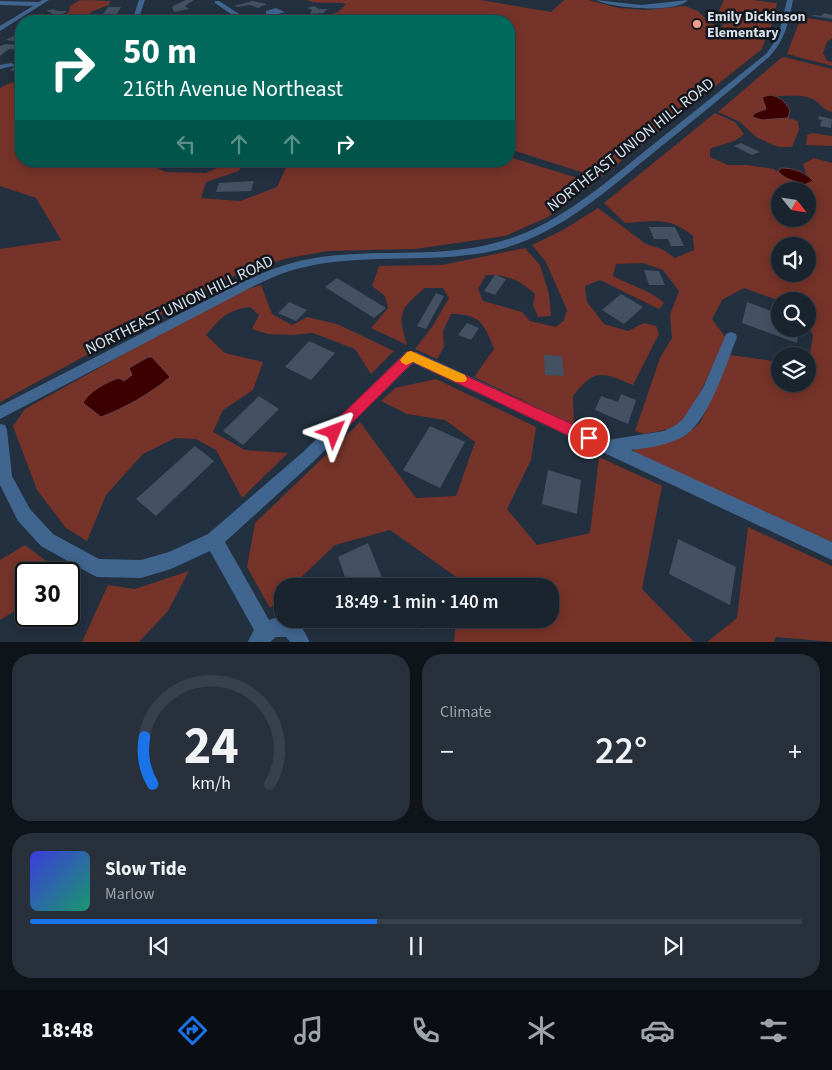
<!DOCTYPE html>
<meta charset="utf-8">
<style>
body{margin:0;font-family:"Source Sans 3",sans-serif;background:#27303b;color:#f1f3f6;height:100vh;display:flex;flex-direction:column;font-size:19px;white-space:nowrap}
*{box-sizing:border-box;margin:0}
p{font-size:16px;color:#9fa4aa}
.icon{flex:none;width:28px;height:28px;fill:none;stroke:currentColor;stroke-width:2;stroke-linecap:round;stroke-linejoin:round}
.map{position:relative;height:642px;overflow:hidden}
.details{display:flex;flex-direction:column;gap:12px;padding:12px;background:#0e141a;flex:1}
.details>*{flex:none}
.guide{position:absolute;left:15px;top:15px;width:500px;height:152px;border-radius:20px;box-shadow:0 2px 12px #0003,0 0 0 1px #38414b;background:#00695c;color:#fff;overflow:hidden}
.needle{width:32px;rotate:120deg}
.controls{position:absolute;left:771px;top:182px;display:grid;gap:10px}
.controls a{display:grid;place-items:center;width:45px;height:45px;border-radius:50%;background:#1a242f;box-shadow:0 2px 12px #0003,0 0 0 1px #38414b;font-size:25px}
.speed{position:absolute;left:15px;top:562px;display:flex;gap:10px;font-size:25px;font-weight:700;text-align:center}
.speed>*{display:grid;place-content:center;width:65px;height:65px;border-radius:50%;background:#1a242f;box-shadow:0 2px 12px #0003,0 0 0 1px #38414b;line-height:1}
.speed .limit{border:2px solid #111;border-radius:8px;background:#fff;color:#111}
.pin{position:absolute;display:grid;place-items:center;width:42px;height:42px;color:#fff;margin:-21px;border:2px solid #fff;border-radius:50%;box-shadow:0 1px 5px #0007}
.me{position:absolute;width:55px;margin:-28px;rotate:46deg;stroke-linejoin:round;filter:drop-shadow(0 0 4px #0008)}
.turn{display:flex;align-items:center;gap:18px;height:105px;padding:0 25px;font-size:22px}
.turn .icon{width:65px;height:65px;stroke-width:2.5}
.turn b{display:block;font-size:35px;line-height:42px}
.lanes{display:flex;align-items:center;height:48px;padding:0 25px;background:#0003;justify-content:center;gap:25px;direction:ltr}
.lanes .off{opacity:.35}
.big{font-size:38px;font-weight:600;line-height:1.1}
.details .widget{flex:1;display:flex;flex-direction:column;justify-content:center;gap:8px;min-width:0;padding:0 18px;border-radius:20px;background:#27303b}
.details .dial{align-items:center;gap:0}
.dial svg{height:130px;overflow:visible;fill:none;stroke:#38414b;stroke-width:7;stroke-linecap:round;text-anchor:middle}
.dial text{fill:#f1f3f6;stroke:none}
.song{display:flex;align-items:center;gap:15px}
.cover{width:60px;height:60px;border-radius:8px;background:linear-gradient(135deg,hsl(240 70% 55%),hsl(160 70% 35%))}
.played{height:5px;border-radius:2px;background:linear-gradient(90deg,#1a73e8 45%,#38414b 45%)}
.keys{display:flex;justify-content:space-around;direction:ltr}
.heat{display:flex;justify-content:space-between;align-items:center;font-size:28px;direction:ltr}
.details .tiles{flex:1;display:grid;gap:12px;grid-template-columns:1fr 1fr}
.widget:last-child{grid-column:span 2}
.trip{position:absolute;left:274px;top:578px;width:285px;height:50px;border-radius:20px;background:#1a242f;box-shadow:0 2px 12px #0003,0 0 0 1px #38414b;font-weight:600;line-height:50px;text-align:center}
.dock{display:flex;height:80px;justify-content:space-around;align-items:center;background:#0a0e13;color:#9fa4aa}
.dock .icon{width:35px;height:35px}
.dock .selected{color:#1a73e8}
.dock b{font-size:22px;color:#f1f3f6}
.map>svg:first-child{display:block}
.green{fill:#753329;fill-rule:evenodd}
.water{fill:#3d0000;stroke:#6c4447}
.building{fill:#435162}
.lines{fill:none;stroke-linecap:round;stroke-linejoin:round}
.minor{fill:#40658f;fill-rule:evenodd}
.route{fill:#e11d48;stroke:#92132f}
.slow{fill:#f59e0b}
.poi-dot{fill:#f49d8d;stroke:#12171e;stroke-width:2}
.labels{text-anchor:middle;stroke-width:5;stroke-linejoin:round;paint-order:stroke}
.far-poi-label{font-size:14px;font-weight:bold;fill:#d9e1ec;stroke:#12171e;text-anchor:start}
.street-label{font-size:16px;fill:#d9e1ec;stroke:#12171e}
</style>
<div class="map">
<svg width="832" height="643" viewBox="0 0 832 643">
<rect width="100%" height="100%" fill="#23303f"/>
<path class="green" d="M80,0L110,1L109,5L93,11L80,21H29L56,20L69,12L70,6Z
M307,0H481L551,12L564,0H588L619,8L646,10L685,6L698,11L709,22L722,28L723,24L746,28L714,22L724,0H753L777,3L770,31H768L762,49L600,178L509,149V21H306L338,12L346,4C334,1 317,5 307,0Z
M801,17L832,22V38L827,42L823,53L827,61L832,62V66L787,54Z
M784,57L832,69V112C820,108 820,102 813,99C798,93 784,98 770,95L765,103L766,109L755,113L762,120L788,118L798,121L799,130L792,147H778L756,137L740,122L718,112L781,58Z
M21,81V161H140L166,172L206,173L229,163L241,167L239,171L206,182L201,198L240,201L277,187L289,161H509V157L594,183L548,217L505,236L415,249L328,251L288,258L252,269L229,278L0,402V249L61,240L36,198L0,186V88L10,83Z
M715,113L735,122L744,134C736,143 721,144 710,149V157L728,165H747L774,169L786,178L812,181L806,173L803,164L814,158L832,163V542L632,453L635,448L685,436L700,423L730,355L773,361L780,360V384H808V356H800L810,354L813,335L808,326V301H780L744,288L722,300L712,319L726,338L690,414L675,428L644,434L635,431L660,358L672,338L670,315L679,291L663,270L643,263L616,264L613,276C629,285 650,290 664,303L659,309L600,280L585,286L587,302L604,324L628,331L644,323L656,326L659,334L633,385C603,373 595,367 573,396L574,425L474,377L494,349C484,323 480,314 451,314L443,331L444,347L437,359L415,349L432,327L449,298L443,288H425C400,309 397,313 407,345L371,328L388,308L385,296L372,286L379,266L442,265L525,248L540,265L549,294L551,316L538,317L533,305L535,294C519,280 507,274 486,275L478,289L483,301L522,312L530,321L556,327L564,320L567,310L546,262L532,245L563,230L598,208L646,244L662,249L675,258L694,250L693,236C667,215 655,222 625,223L604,203ZM780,191H808V219H780ZM780,246H808V274H780Z
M812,133L832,136V146L806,145L807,135Z
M261,285L272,314L292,325L307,317L337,324L394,351L371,374L355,349L313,333L293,335L268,334L252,329L259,315L250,307C227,310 221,318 206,335L225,353L263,362L253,390L223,410L213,432L245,450L288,453L242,498L216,450L196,439L175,438L143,454L106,495L87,541L66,528L37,490L13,426L25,409L189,318L245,290Z
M436,379L536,427L531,460L507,509L537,545L590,533L599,457L662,486L642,589L694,642H454L456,619H550V586H458L459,579L390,530L335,545L292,586H282V596L270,608L247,567L255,523L360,422L416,498L456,496L475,442L445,420L407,414L381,401L395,388Z
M748,527L832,566V642L776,637L774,642H707L737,618Z
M25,545L63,574H26V604L0,620V560Z
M189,571L168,611L139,642H82L108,585L135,589Z"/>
<path class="water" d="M770,95C780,97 784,100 790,110L788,118L762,120L752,117L755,113L766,109L762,97Z
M781,168C794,168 805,172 813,181L804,185L786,178L778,172Z
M148,357H152L170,377C150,394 125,408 101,417L83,403C88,392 108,381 119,378L124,381L132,375L129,368Z"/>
<path class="building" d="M186,0H194L185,6L189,9L174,12L172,7L175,5Z
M253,1L267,4L258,8L250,5L237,7L234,6Z
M314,6L319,9H328L323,13L310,14L312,10L307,8Z
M108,7H121L117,14H103Z
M53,9L58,11H67L58,18H45L52,13L46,11Z
M824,13L832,15V19L812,16L814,15L821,16Z
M170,15L169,21H154L155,17Z
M21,32V38L14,41L6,40Z
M6,44L21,45V50L9,49L0,56V46Z
M21,59V70L10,71L16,64L13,61Z
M819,116L832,119L831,128L820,126L822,120L818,119Z
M741,143L760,152L752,155L734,146Z
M254,181L251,191L216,192L219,183Z
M649,227H675L684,246H671L668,239H654Z
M644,270L659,271L665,285H649Z
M495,275L506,279L495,295L484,291Z
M337,278L386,308L374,318L325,287Z
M436,293L444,296L426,329L417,326Z
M621,294L643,307L624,324L602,310Z
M289,302L307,310L296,321L278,313Z
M747,302L780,314V329H799L797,343L742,323Z
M467,323L479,328L471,340L458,335Z
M309,341L335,353L311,380L285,367Z
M544,355L562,356L564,376L545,375Z
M621,394L636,400L628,424L595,410L601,396L618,402Z
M259,396L279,409L243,445L223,431Z
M430,426L465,442L440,488L403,470Z
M195,446L214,461L156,516L136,499Z
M548,470L581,480L577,514L542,504Z
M678,539L736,567L730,605L669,574Z
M368,543L385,585L348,586L338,557Z
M417,619H440L422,630Z"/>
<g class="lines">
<path class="minor" d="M42,0H49L0,31V26L33,6L0,5V1L39,2Z
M139,0H145L138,21H132Z
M596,0L641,5L688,0C676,14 611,8 596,0Z
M787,0H793C789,21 785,40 770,56C732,89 693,121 653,153C605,192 556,237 493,251C431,264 365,253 305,267C285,271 266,280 248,289L0,419V406L240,283C264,272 288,262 315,258C374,248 436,259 495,243C554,228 599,188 645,151C685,119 726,86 766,54L778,37Z
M215,1H219L247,19L266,14V11L276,8L285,12L254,21H241L215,3Z
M11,63L15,65L13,66L0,69V65Z
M731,332L736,334L737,337C727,363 709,419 686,435C670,445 649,448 631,450L832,542V560L413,363L313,462L225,542L269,620C290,612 302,623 310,643H291L286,637H276L269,643H247L254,630L210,551L171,569L141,578L97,577L91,574L41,546L18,521L0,485V424L5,425L7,430L12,476L30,509L53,534L99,559L141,560L169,552L208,534L303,452L406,352L411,351L416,352L608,440L664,431L676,425L683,419L703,388L725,337L726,334Z"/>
</g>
<path class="route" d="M411,351L594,434L596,438L594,443L589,444L584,443L413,362L339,436L334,438L329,436L327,432L329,427L407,352Z"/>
<path class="slow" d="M411,351L465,375L467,379L465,382H456L413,362L406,365L402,363L400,360L407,352Z"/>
<circle class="poi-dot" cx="697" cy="24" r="5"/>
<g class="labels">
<g class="far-poi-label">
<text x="707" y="21">Emily Dickinson<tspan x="707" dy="16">Elementary</tspan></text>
</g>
<g class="street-label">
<text transform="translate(630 144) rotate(-38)" y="6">NORTHEAST UNION HILL ROAD</text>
<text transform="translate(179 304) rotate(-26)" y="6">NORTHEAST UNION HILL ROAD</text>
</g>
</g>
</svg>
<div class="controls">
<a><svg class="needle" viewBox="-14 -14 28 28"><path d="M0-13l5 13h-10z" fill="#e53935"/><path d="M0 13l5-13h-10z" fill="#9fa4aa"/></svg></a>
<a><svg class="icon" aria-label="sound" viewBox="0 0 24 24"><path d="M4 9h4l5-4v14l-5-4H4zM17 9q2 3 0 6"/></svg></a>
<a><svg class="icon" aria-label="search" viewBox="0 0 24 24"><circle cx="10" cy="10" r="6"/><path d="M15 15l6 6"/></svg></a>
<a><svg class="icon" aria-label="layers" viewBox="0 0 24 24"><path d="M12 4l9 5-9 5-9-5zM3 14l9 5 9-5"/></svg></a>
</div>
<div class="speed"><div class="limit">30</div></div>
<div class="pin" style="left:589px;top:438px;background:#d93025"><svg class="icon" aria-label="arrive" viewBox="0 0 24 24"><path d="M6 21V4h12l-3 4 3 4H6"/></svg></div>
<svg class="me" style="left:334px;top:432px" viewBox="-20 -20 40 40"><path d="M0-17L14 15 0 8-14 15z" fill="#e11d48" stroke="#fff" stroke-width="4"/></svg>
<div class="trip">18:49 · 1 min · 140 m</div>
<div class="guide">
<div class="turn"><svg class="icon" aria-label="right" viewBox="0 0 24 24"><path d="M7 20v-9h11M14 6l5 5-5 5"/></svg><div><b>50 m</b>216th Avenue Northeast</div></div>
<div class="lanes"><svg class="icon off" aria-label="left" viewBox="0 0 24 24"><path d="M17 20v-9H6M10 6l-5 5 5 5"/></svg><svg class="icon off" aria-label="ahead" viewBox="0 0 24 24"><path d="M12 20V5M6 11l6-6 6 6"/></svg><svg class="icon off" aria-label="ahead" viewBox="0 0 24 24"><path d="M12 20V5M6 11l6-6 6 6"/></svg><svg class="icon" aria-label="right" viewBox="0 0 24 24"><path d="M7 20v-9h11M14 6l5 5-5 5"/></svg></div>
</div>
</div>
<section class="details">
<div class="tiles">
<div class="widget dial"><svg viewBox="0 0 100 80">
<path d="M14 69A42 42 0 1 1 86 69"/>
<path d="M14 69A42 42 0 0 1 9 40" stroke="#1a73e8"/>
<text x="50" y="56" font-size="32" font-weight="700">24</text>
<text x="50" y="72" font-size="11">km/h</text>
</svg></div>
<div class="widget"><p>Climate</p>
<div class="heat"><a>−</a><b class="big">22°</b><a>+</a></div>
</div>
<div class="widget">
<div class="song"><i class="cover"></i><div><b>Slow Tide</b><p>Marlow</p></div></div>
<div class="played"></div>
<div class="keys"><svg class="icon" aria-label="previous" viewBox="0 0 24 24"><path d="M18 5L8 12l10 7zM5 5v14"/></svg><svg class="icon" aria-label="pause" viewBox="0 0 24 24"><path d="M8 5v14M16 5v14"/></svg><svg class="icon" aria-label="next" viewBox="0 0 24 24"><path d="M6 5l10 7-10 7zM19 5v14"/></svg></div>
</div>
</div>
</section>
<nav class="dock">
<b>18:48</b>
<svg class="icon selected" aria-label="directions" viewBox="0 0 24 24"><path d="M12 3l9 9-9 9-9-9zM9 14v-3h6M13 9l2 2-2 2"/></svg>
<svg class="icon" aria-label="music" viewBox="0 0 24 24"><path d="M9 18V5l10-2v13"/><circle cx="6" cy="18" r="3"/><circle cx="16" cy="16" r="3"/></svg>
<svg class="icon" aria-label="phone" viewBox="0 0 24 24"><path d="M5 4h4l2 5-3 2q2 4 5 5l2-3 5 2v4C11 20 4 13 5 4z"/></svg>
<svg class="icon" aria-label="climate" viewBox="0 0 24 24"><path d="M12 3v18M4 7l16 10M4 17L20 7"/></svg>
<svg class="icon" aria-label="car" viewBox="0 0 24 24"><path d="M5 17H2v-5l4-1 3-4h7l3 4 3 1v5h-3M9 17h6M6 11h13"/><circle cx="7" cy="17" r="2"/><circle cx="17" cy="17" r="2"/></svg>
<svg class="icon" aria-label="filters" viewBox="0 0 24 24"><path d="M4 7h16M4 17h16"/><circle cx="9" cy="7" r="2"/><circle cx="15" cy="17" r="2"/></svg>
</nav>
